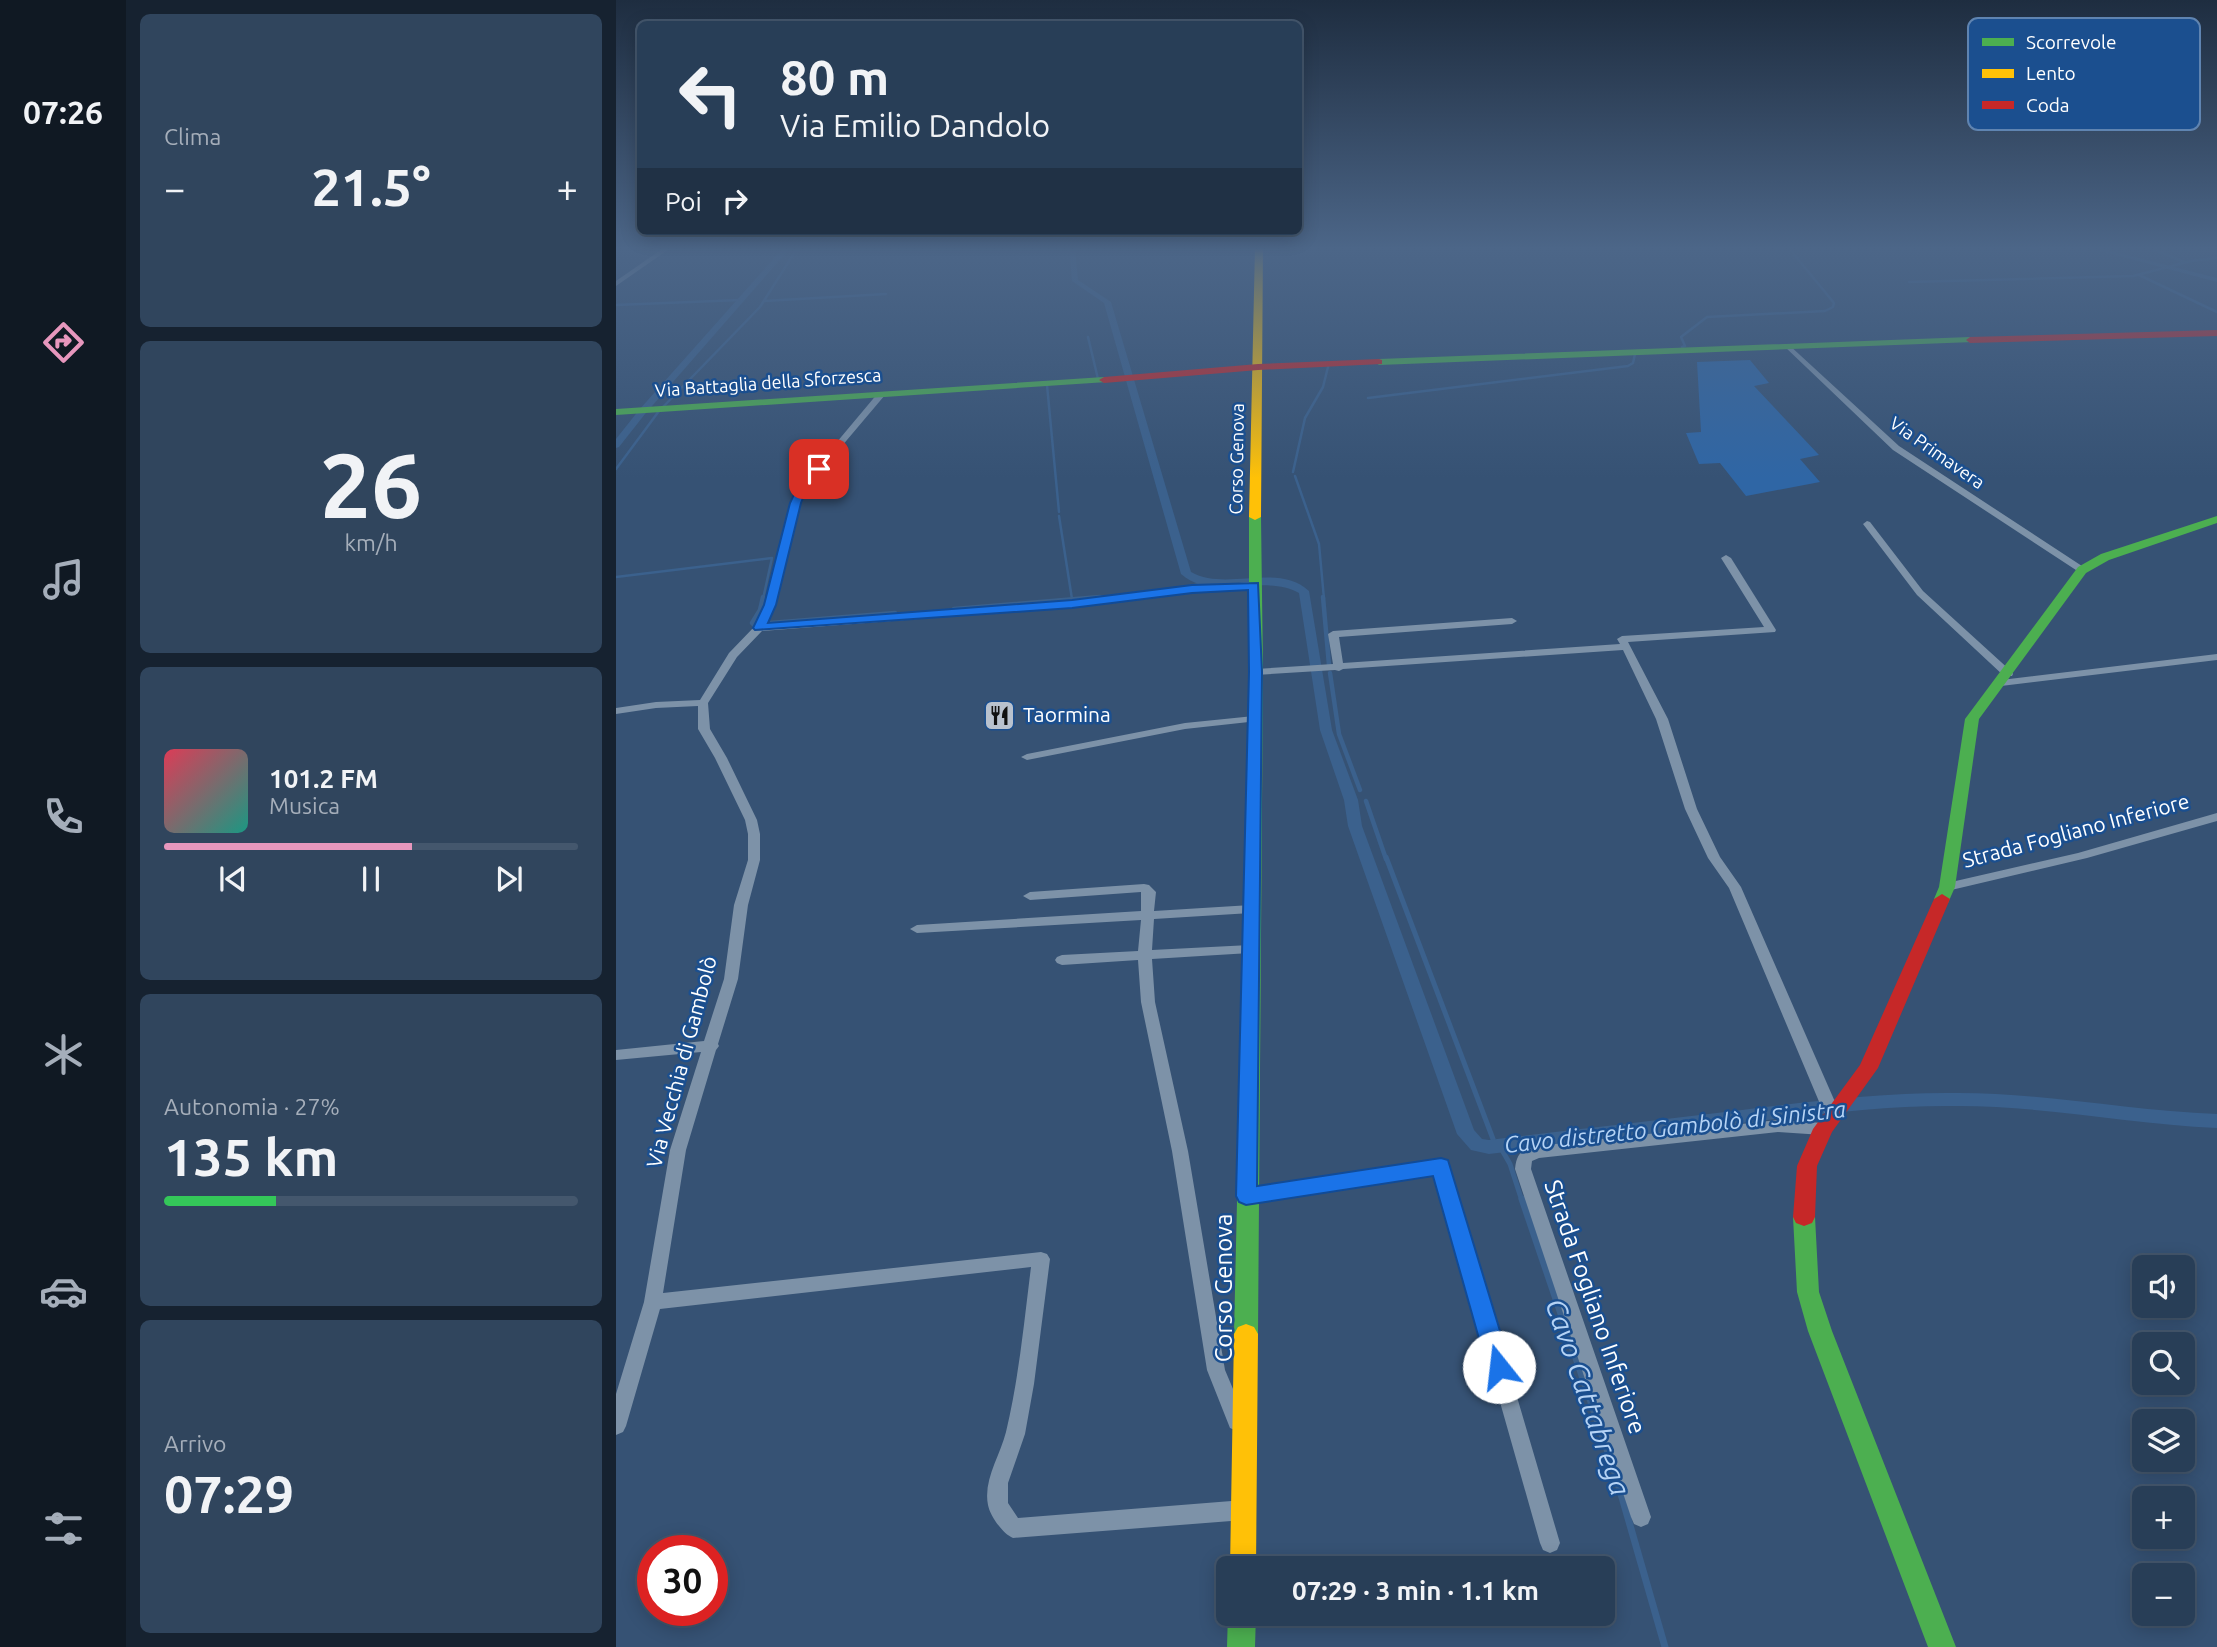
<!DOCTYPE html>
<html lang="it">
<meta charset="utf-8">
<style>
body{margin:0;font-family:Ubuntu,sans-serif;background:#30455d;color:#f1f3f6;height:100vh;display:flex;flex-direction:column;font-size:26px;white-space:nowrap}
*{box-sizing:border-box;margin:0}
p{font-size:23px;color:#a5aeba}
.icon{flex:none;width:38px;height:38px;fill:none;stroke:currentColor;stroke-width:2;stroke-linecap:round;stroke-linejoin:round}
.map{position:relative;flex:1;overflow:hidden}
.panel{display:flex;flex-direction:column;gap:14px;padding:14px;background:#162230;width:490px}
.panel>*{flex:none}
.hud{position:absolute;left:21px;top:21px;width:665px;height:214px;border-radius:10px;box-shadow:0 4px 18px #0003,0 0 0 2px #44576d;background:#283e57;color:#f1f3f6;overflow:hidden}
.controls{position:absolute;left:1516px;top:1255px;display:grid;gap:14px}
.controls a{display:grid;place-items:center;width:63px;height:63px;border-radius:10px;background:#283e57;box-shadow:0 4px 18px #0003,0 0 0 2px #44576d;font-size:35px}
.speed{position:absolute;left:21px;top:1535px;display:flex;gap:14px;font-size:35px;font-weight:700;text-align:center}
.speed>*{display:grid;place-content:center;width:91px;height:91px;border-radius:50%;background:#283e57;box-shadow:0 4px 18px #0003,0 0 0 2px #44576d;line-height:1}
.speed .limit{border:10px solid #d22;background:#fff;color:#111}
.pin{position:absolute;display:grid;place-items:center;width:60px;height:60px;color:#fff;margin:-30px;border-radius:14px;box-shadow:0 4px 10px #0006}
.me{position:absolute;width:77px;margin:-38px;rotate:344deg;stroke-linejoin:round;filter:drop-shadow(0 0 5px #0008)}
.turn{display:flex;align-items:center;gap:24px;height:147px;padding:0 28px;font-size:32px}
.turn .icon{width:91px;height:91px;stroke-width:2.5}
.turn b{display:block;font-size:49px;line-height:60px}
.then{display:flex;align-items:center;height:66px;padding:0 28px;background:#0003;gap:14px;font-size:26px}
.big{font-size:52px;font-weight:700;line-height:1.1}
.panel .card{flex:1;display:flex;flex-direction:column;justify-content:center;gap:10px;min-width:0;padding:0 24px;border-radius:10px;background:#30455d}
.panel .dial{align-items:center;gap:0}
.dial b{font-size:91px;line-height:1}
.song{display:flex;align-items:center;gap:21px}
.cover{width:84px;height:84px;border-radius:10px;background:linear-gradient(135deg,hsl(350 70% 55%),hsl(170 70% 35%))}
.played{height:7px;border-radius:4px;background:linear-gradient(90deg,#e797bd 60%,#44576d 60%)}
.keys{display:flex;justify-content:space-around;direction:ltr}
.heat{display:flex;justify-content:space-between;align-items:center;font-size:38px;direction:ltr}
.charge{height:10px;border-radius:5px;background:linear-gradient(90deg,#34c759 27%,#44576d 0)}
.trip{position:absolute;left:600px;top:1556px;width:399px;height:70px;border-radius:10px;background:#283e57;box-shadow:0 4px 18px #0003,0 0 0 2px #44576d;font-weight:700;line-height:70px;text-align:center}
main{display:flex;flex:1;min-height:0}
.tab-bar{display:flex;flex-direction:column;width:126px;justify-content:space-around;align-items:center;background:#101923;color:#a5aeba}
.tab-bar .icon{width:49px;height:49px}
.tab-bar .selected{color:#e797bd}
.tab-bar b{font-size:32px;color:#f1f3f6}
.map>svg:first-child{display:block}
.green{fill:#2f66a5}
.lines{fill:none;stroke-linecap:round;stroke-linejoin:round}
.stream-far3{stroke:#3b618d;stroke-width:2.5}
.stream-far2{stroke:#3b618d;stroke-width:4.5}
.stream-far1{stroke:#3b618d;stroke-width:5}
.stream{stroke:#3b618d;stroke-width:7}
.canal{fill:#3b618d;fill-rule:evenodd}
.street{fill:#7d92a8;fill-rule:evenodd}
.fast{fill:#4caf50;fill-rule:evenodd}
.slow{fill:#ffc107;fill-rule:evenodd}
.jam{fill:#c62828;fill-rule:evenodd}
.route{fill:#1a73e8;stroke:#114b97;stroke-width:2}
.labels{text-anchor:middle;stroke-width:5;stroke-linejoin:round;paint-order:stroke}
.far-street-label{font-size:18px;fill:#fff;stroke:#1b4f8f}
.poi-label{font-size:21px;fill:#fff;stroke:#1b4f8f;text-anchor:start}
.street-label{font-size:21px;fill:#fff;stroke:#1b4f8f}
.water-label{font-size:23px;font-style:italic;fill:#b5d3f5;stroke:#1b4f8f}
.near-street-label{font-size:24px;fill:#fff;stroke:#1b4f8f}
.near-water-label{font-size:28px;font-style:italic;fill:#b5d3f5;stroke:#1b4f8f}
.key{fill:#1b4f8f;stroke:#5f84b1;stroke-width:2}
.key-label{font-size:19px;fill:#fff}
</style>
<main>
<nav class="tab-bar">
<b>07:26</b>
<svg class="icon selected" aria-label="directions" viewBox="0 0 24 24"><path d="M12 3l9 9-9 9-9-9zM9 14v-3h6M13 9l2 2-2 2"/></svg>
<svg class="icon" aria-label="music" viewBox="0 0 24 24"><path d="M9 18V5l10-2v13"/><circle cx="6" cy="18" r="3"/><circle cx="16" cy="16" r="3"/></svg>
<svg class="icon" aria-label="phone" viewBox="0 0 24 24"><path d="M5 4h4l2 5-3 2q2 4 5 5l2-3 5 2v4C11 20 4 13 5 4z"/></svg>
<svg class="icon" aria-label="climate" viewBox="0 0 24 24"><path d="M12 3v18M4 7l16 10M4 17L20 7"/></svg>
<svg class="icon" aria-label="car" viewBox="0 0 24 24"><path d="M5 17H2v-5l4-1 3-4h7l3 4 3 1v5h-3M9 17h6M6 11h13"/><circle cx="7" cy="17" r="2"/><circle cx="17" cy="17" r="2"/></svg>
<svg class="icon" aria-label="filters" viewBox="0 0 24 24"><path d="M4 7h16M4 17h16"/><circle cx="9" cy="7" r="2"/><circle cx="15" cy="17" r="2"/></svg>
</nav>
<section class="panel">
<div class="card"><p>Clima</p>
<div class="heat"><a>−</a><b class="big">21.5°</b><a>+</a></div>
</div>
<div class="card dial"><b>26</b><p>km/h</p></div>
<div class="card">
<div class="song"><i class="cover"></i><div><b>101.2 FM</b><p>Musica</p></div></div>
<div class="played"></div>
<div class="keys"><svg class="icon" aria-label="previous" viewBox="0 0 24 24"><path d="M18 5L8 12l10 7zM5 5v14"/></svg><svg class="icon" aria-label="pause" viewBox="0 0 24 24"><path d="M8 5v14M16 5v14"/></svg><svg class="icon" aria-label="next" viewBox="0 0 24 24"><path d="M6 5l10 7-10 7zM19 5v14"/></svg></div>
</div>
<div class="card"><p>Autonomia · 27%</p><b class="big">135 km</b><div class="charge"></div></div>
<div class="card"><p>Arrivo</p><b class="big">07:29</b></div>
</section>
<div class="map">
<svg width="1601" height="1647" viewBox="0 0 1601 1647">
<rect width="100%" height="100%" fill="#365274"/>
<path class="green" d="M1134,360L1153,383L1138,386L1203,455L1184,459L1204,482L1130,496L1104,463L1083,464L1070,433L1085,432L1081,362Z"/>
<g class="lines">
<path class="stream-far3" d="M1532,247L1568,262
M1523,275L1601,312
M1293,282L1517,276L1575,261L1601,258
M148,301L270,294
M0,305L124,300
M472,337L482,379H479
M1066,347L1069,346L1065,337L1091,317L1209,311L1217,307L1218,303L1172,247
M431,385L443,512
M752,398L1012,366L1017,363L1019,354
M46,408L144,307L182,247
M0,469L43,411
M677,472L689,418L707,387L712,367
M679,476L703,544L708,599
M443,516L456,599
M0,577L156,558L147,599
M565,588L592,582
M463,599L494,596"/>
<path class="stream-far2" d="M707,597L713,665
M338,609L484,597
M154,623L279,613
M138,625L136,623L144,610L147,597
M714,673L723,734L744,790
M750,801L770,859"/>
<path class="stream-far1" d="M770,857L877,1139
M886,1150L894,1164L906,1201"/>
<path class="stream" d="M906,1199L999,1473L1049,1647"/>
<path class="canal" d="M168,247H175L29,414L3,447L0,448V439L23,410Z
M453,247H459L462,280L495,302L575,572C611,592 661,562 693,591L716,730L742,800L746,826L858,1130L866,1139L873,1140C957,1130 1041,1120 1126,1110C1197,1101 1270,1092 1342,1093C1429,1093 1515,1111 1601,1114V1128C1515,1124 1429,1106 1342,1106C1270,1105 1197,1115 1126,1123C1041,1133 957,1144 873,1154L855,1150L841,1134L732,826L728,800L704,730L683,593C647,573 596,602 565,574L488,303L456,281Z
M1469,247H1480L1601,278V282Z"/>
<path class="street" d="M49,247H56L0,286V281Z
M1168,344H1172L1283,446L1469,568V572H1463L1277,450L1168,346Z
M262,393L269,395L187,492L156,614L150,624L456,601L576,586L638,582L643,585L638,588L576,592L456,607L146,631L121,657L92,703L94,729L111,758L141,820L144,834V860L132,905L122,979L102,1044L103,1046L100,1050L70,1150L47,1293L425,1252L431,1254L434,1259L418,1384L409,1434L392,1483V1503L402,1518L628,1500L635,1503L638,1510L635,1517L628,1520L397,1538C387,1534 374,1516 372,1505C367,1480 384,1456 390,1432C403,1378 408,1322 415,1267L44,1309L10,1426L7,1432L0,1435V1394L28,1302L54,1150L85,1052L0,1060V1050L88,1041L108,979L118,905L132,860V834L129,820L99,758L82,729V706L40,708L0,714V708L40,702L84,700L113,653L139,626L146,614L179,492Z
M1251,521L1254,522L1307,591L1396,672L1397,674L1396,676H1388L1301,595L1247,524Z
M1110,555L1115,558L1160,630L1159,632L1012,642L1052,719L1081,809L1104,857L1125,887L1223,1111L1220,1115L1215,1117L1210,1115L1207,1111L1113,888L1092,858L1069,809L1040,719L1007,650L727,669L723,671L719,670L640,675L635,672L640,669L717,664L712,634L717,631L896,618L901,621L896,624L723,637L727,663L1004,644L1001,639L1006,636L1148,627L1105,558Z
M1601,654V660L1385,686L1380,683L1385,680Z
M638,716L644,719L642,721L569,729L411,760L405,757L411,754L569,723Z
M1601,813V821L1471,858L1331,891L1325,887L1331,883L1462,853Z
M528,884L533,885L540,892L538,911L635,905L642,909L635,913L538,919L536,950L634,945L639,946L641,949L639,952L634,953L536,959L539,1002L572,1151L609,1370L631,1422L628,1428L621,1431L614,1428L591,1370L556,1151L525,1002L522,960L446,965L441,963L439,960L441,957L446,955L522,951L525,920L301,933L294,929L301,925L525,911V892L414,900L407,896L414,892Z
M1162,1120L1207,1123L1213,1125L1215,1129L1213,1133L1207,1135L1162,1132L923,1158L916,1161L915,1169L1035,1517L1032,1524L1025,1527L1018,1524L1015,1517L899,1169C901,1152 905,1151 921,1146Z
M825,1160L831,1162L833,1166L944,1543L941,1550L934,1553L927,1550L924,1543L819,1173L631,1203L625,1201L623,1196L625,1191L631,1189Z"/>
<path class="fast" d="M1354,337L1358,340L1357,342L763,365L759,362L763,359Z
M488,377L491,378V382L0,415V409Z
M639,514L645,517L647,672L642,1334L638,1341L630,1344L622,1341L618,1334L633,672V517Z
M1601,516V523L1493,560L1470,573L1363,719L1339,887L1332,903H1320L1318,899L1323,887L1349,719L1462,567L1485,554Z
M1188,1208L1196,1211L1199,1217L1203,1292L1216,1331L1340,1647H1312L1192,1331L1181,1292L1177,1217L1180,1211Z
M612,1613L640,1614L639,1647H611Z"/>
<path class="slow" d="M639,247H647L645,517L639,520L633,517Z
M630,1324L638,1327L642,1334L640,1568H614L618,1334L622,1327Z"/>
<path class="jam" d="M1601,330V336L1354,343L1350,340L1354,337Z
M763,359L766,360V364L642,370L488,383L483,380L488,377L642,364Z
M1326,894L1334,899L1262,1068L1216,1132L1201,1166L1199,1217L1196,1223L1188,1226L1180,1223L1177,1217L1181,1166L1197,1129L1244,1065L1318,899Z"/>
</g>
<linearGradient id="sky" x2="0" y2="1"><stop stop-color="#1e2d40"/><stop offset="0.52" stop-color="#4c6688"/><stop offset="1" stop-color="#4c6688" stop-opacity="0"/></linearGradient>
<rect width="1601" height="478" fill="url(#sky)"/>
<path class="route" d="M199,467L208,469L189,493L185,503L160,605L152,623L456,600L576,585L642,583L646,672L641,1186L825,1158L832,1160L895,1367L892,1375L883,1378L875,1375L871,1367L817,1176L630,1205L623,1202L620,1196L633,672L632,590L576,593L456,608L139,630L137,628L148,605L174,503L180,490Z"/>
<defs>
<symbol id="restaurant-square" viewBox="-11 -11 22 22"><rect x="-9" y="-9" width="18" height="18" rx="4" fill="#b9c2ce" stroke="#1b4f8f"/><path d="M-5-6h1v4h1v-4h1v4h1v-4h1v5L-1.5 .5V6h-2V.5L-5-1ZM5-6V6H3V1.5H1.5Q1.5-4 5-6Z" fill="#111"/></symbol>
</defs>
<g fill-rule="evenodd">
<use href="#restaurant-square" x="366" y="698" width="35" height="35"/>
</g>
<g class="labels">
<g class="far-street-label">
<text transform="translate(152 383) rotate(-4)" y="6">Via Battaglia della Sforzesca</text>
<text transform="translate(1321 453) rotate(35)" y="6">Via Primavera</text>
<text transform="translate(621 459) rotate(-89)" y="6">Corso Genova</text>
</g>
<g class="poi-label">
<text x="407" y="722">Taormina</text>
</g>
<g class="street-label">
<text transform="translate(1460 831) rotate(-15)" y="7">Strada Fogliano Inferiore</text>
<text transform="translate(66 1062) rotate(-75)" y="7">Via Vecchia di Gambolò</text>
</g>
<g class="water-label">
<text transform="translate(1059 1127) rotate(-6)" y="8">Cavo distretto Gambolò di Sinistra</text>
</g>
<g class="near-street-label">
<text transform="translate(608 1288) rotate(-90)" y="8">Corso Genova</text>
<text transform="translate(979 1307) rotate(71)" y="8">Strada Fogliano Inferiore</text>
</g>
<g class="near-water-label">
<text transform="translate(972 1397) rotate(71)" y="10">Cavo Cattabrega</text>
</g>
</g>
<rect x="1352" y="18" width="232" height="112" rx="10" class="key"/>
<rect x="1366" y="38" width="32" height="8" fill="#4caf50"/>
<rect x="1366" y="69" width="32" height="9" fill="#ffc107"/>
<rect x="1366" y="101" width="32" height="8" fill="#c62828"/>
<g class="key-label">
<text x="1410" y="49">Scorrevole</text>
<text x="1410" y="80">Lento</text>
<text x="1410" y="112">Coda</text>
</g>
</svg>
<div class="controls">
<a><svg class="icon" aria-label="sound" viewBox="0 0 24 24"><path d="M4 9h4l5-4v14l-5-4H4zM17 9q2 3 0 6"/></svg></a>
<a><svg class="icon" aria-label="search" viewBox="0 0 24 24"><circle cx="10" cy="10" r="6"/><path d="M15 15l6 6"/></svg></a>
<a><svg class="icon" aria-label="layers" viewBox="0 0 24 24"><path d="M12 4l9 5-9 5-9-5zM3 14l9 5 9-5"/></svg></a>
<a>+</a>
<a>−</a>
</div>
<div class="speed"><div class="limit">30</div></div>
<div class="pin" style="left:203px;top:469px;background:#d93025"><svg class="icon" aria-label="arrive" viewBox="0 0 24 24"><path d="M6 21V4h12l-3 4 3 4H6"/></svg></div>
<svg class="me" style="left:883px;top:1367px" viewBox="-20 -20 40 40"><circle r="19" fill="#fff"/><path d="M0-13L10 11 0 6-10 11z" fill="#1a73e8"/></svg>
<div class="trip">07:29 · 3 min · 1.1 km</div>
<div class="hud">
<div class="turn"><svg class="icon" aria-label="left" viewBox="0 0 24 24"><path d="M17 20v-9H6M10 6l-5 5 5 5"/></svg><div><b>80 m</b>Via Emilio Dandolo</div></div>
<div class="then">Poi<svg class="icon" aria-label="right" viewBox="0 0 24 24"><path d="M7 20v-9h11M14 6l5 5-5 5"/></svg></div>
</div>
</div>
</main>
